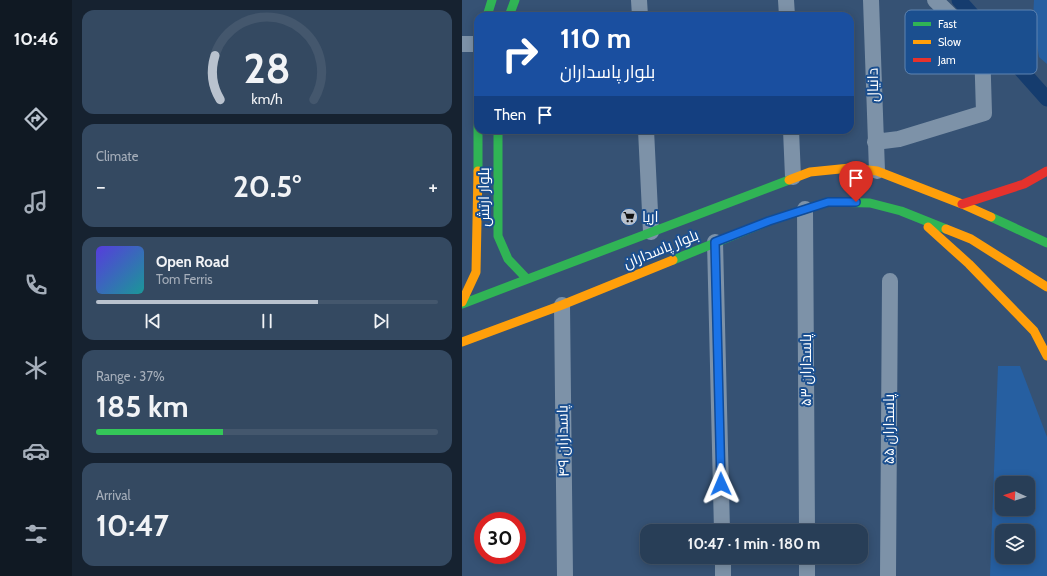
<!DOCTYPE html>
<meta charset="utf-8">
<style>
body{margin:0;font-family:Cabin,Cairo,sans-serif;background:#344961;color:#f1f3f6;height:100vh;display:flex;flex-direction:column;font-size:15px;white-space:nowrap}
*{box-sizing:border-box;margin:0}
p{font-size:13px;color:#a5aeba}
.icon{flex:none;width:22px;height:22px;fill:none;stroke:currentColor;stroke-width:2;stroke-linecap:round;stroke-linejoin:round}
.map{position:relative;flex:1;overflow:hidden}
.sheet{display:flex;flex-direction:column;gap:10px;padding:10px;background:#162230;width:390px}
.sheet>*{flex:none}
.banner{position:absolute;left:12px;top:12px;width:380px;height:122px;border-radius:12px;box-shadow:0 2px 10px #0003,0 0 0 1px #44576d;background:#1a4fa0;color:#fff;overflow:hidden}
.needle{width:26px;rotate:274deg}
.buttons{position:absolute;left:533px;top:476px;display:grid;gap:8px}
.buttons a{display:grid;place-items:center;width:40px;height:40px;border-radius:8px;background:#283e57;box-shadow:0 2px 10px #0003,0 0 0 1px #44576d;font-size:20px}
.speed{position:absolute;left:12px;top:512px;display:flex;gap:8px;font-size:20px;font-weight:700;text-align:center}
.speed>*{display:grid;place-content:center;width:52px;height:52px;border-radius:50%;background:#283e57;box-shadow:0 2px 10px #0003,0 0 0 1px #44576d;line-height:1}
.speed .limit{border:6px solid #d22;background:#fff;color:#111}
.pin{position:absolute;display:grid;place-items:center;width:34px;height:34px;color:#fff;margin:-41px -17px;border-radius:50% 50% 50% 0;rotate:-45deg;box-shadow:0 0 4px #0007}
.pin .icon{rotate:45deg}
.me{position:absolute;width:44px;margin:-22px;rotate:359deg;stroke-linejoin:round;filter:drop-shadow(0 0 3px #0008)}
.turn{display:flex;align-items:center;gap:14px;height:84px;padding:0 20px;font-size:18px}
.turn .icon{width:52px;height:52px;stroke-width:2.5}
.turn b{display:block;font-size:28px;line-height:34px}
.then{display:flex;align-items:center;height:38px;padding:0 20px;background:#0003;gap:8px;font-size:15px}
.big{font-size:30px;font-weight:700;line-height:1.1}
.sheet .tile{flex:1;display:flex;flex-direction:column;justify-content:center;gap:6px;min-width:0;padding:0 14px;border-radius:12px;background:#344961}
.sheet .dial{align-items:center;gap:0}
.dial svg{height:104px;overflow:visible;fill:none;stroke:#44576d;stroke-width:7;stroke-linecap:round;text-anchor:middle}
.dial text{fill:#f1f3f6;stroke:none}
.song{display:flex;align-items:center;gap:12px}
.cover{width:48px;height:48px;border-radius:6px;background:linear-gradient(135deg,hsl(250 70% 55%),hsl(180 70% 35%))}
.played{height:4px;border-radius:2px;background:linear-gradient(90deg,#b9c2ce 65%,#44576d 65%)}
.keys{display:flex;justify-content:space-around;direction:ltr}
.heat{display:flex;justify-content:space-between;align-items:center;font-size:22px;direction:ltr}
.charge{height:6px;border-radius:3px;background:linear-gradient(90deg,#34c759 37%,#44576d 0)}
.trip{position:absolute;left:178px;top:524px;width:228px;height:40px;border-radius:12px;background:#283e57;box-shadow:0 2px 10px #0003,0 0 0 1px #44576d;font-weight:700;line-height:40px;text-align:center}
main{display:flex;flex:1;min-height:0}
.menu{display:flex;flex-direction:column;width:72px;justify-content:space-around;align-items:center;background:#101923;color:#a5aeba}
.menu .icon{width:28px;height:28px}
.menu .active{color:#b9c2ce}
.menu b{font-size:18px;color:#f1f3f6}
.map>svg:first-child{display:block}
.green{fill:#265fa1;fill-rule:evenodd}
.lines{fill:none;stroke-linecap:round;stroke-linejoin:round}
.canal{stroke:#153c6e;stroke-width:15}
.street{stroke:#7d92a8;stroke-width:16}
.fast{stroke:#30b455;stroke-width:9}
.slow{stroke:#ff9f0a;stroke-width:9}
.jam{stroke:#e5322d;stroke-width:9}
.route-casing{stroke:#114b97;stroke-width:10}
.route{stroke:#1a73e8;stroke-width:7}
.labels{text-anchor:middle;stroke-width:4;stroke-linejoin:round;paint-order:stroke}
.street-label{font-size:15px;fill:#fff;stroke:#1b4f8f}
.poi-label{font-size:15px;fill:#fff;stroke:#1b4f8f;text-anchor:start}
.key{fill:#1b4f8f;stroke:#5f84b1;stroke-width:1}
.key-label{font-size:11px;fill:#fff}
</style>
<main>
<nav class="menu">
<b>10:46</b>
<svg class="icon active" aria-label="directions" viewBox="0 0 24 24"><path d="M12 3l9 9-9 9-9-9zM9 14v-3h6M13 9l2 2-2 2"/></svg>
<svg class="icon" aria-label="music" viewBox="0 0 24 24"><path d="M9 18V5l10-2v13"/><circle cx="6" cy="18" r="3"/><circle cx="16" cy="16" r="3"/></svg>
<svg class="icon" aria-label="phone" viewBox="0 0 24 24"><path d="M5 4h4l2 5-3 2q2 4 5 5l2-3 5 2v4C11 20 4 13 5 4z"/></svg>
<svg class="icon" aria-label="climate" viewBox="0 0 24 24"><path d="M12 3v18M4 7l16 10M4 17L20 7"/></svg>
<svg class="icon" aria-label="car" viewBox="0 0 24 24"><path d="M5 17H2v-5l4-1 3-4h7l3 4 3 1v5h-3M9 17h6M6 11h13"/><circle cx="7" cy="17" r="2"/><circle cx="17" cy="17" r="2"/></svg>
<svg class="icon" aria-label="filters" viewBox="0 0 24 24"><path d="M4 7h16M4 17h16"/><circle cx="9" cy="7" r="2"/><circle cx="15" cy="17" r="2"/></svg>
</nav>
<section class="sheet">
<div class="tile dial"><svg viewBox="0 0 100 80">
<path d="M14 69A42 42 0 1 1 86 69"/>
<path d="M14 69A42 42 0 0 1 10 35" stroke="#b9c2ce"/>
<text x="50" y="56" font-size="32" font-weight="700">28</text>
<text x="50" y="72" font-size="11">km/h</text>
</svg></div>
<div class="tile"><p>Climate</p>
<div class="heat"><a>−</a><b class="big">20.5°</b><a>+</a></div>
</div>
<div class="tile">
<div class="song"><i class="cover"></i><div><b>Open Road</b><p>Tom Ferris</p></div></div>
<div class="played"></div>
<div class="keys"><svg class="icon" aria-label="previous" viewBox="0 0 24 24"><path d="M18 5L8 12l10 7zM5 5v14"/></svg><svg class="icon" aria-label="pause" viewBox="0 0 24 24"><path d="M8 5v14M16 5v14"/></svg><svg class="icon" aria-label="next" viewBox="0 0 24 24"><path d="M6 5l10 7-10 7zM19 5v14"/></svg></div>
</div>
<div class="tile"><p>Range · 37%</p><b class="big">185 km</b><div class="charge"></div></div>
<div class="tile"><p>Arrival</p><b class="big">10:47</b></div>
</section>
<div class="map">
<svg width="585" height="576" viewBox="0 0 585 576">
<rect width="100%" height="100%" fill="#365274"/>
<path class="green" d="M572,0H585V64L577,57L571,19Z
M536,366H558L585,437V576H528ZM540,483H566V509H540ZM540,531H566V557H540Z"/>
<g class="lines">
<path class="canal" d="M497,0L585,99"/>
<path class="street" d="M177,0L178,16
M324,0L325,16
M409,0L415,171
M0,44H15
M184,130L189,232
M329,130L331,177
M413,142L437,139L522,113L520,46L473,0
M343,209L345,531
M253,242L260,531
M100,305L103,576
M261,557V576
M345,557V576
M426,576L428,281"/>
<path class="fast" d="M25,16L30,0
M47,16L53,0
M16,41V171
M36,130V236L46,259L65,279
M529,217L585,243
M211,260L307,221L366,202L408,203L439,211L484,229
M0,304L327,180"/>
<path class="slow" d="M327,180L348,172L388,168L415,171L500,204L529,217
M466,227L507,264L572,331L585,356
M484,229L509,239L585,287
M0,302L14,272L16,171
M0,342L100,305L211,260"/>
<path class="jam" d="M500,204L562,184L585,171"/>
</g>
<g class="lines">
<defs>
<path id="route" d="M259,484L253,242L307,221L366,202H394"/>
</defs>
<use href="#route" class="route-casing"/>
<use href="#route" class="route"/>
</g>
<defs>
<symbol id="supermarket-disc" viewBox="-11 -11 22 22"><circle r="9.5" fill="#b9c2ce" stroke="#1b4f8f"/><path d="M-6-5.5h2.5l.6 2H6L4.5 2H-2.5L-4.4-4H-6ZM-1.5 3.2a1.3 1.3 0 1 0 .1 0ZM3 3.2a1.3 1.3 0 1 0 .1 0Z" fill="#111"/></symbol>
</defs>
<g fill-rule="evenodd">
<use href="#supermarket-disc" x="157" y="207" width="20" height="20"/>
</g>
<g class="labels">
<g class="street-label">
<text transform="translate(411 85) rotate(-91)" y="5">دانیال</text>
<text transform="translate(22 197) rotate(-90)" y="5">بلوار ارتش</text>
<text transform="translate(199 249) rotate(-22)" y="5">بلوار پاسداران</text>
<text transform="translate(344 370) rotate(-90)" y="5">پاسداران ۵۳</text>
<text transform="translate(427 429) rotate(-90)" y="5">پاسداران ۵۵</text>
<text transform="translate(101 441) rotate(-91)" y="5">پاسداران ۴۹</text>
</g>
<g class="poi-label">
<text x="180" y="222">اریا</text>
</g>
</g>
<rect x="443" y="10" width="132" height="64" rx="6" class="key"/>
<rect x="451" y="22" width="18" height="4" fill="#30b455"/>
<rect x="451" y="40" width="18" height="4" fill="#ff9f0a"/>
<rect x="451" y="58" width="18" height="4" fill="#e5322d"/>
<g class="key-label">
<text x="476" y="28">Fast</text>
<text x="476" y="46">Slow</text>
<text x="476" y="64">Jam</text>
</g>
</svg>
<div class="buttons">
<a><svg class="needle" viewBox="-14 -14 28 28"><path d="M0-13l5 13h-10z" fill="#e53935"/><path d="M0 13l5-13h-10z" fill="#a5aeba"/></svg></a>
<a><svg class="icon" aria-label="layers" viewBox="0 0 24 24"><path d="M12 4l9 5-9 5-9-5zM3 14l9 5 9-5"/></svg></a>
</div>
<div class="speed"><div class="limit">30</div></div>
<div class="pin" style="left:394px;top:202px;background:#d93025"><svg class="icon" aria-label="arrive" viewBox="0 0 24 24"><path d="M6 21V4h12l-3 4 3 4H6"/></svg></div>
<svg class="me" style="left:259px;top:484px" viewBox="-20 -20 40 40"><path d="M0-17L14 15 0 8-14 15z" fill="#1a73e8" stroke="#fff" stroke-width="4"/></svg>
<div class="trip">10:47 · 1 min · 180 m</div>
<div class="banner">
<div class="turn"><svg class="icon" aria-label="right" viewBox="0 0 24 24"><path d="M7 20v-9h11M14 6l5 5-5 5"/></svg><div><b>110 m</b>بلوار پاسداران</div></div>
<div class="then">Then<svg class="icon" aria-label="arrive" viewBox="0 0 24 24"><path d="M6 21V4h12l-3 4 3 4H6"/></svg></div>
</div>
</div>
</main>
